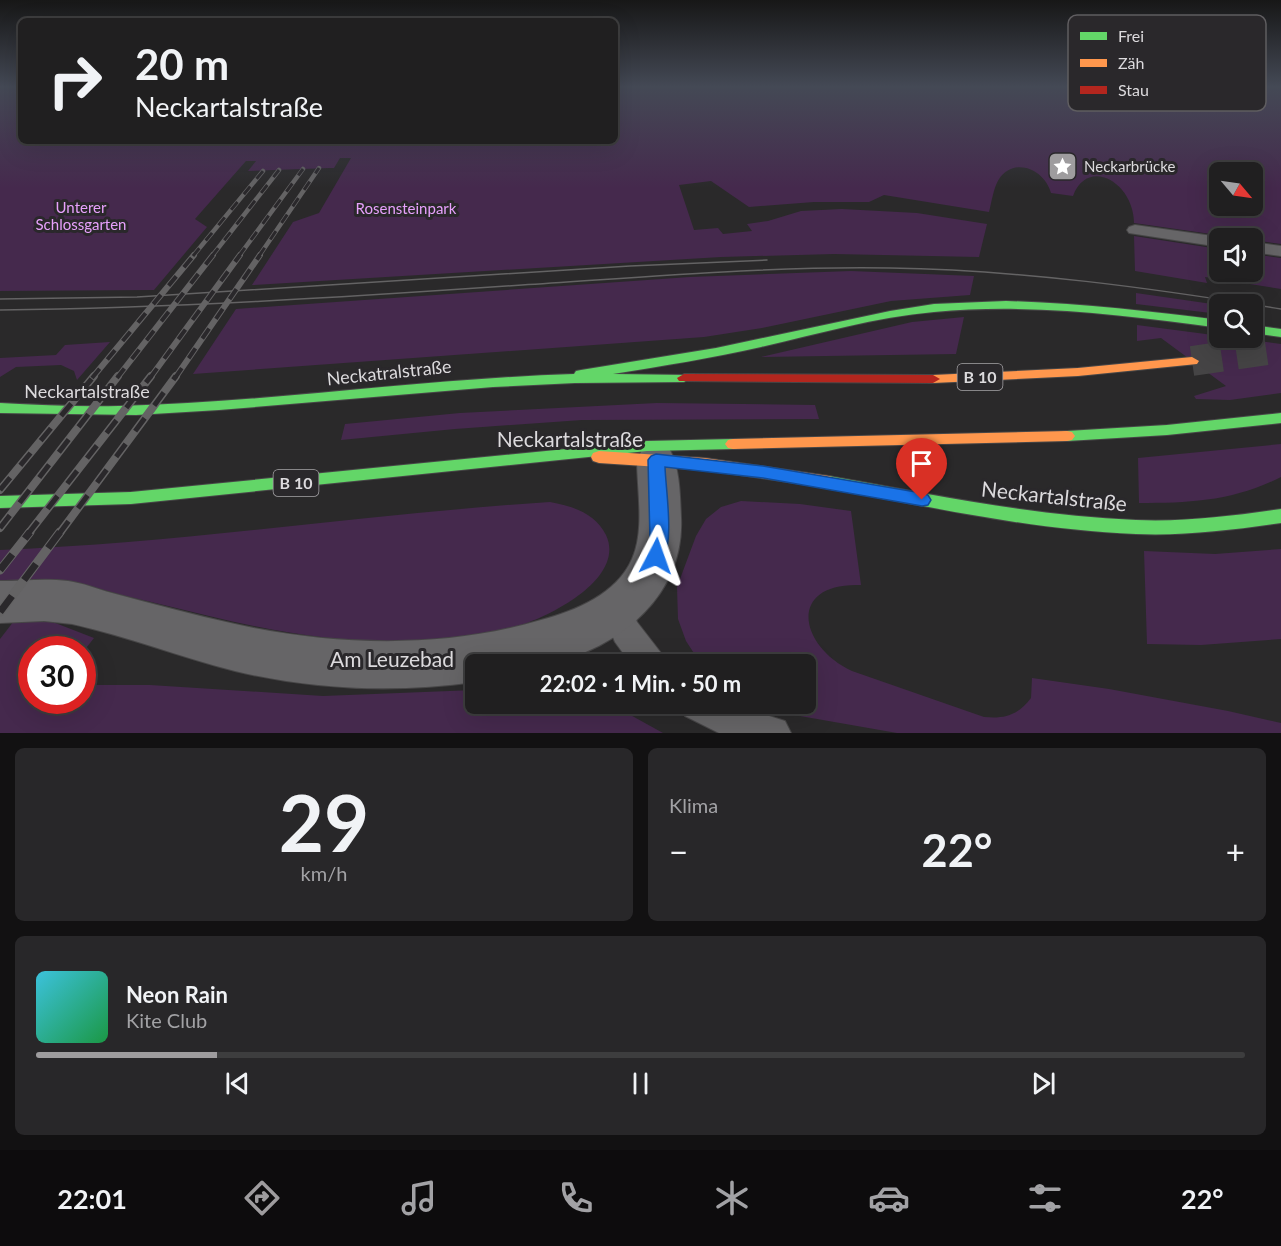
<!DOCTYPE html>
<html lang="de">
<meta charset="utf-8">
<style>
body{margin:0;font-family:Lato,sans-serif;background:#282729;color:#f1f3f6;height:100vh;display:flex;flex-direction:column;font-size:22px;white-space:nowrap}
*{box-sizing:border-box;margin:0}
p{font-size:20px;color:#a2a2a5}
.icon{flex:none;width:33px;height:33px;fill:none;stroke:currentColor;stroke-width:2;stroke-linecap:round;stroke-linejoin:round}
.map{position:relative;height:733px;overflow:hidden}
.drawer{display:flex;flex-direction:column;gap:15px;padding:15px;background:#121112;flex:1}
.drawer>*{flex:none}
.banner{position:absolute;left:18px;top:18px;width:600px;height:126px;border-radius:9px;box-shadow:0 6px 24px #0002,0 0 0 2px #3d3d3e;background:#201f20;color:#f1f3f6;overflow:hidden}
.needle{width:39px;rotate:119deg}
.controls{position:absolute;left:1209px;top:162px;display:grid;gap:12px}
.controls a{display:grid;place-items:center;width:54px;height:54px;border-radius:9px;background:#201f20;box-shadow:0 6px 24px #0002,0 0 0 2px #3d3d3e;font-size:30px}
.speed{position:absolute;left:18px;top:636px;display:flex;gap:12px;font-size:30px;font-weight:700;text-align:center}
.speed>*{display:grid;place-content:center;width:78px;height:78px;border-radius:50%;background:#201f20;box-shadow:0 6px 24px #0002,0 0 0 2px #3d3d3e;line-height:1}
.speed .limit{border:9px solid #d22;background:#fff;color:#111}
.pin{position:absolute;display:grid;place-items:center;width:51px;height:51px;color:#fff;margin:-62px -26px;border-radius:50% 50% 50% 0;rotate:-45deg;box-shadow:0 0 6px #0007}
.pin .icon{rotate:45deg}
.me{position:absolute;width:66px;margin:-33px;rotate:4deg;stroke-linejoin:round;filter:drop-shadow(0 0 4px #0008)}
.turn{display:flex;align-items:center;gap:21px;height:126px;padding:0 18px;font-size:27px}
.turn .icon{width:78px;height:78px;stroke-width:2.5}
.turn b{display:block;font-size:42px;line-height:51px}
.big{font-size:45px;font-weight:700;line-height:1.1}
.drawer .card{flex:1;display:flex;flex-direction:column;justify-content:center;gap:9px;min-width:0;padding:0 21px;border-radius:9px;background:#282729}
.drawer .dial{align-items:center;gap:0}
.dial b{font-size:78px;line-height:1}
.song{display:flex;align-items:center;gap:18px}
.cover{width:72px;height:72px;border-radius:9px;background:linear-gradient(135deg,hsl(190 70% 55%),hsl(140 70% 35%))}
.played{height:6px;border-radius:3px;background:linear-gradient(90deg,#9e9c9e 15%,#3d3d3e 15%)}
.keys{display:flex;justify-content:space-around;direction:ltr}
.heat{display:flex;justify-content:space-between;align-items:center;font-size:33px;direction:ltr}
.drawer .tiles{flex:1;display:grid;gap:15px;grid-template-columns:1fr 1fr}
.card:last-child{grid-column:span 2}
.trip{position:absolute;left:465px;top:654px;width:351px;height:60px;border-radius:9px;background:#201f20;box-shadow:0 6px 24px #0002,0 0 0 2px #3d3d3e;font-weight:700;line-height:60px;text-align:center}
.dock{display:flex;height:96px;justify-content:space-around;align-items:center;background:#0d0c0d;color:#a2a2a5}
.dock .icon{width:42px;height:42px}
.dock .current{color:#9e9c9e}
.dock b{font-size:27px;color:#f1f3f6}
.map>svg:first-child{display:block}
.green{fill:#45294d;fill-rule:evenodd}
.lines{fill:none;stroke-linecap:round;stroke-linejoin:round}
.primary-tunnel{stroke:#454445;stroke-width:30;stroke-dasharray:30 15;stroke-linecap:butt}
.lane-casing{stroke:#474647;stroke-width:2}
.street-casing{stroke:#474647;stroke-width:2}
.fast-casing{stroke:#474647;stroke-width:2}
.slow-casing{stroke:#474647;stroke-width:2}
.jam-casing{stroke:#474647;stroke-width:2}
.lane{fill:#666567;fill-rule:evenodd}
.street{fill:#666567;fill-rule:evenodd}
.fast{fill:#63d668;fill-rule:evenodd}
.slow{fill:#ff974d;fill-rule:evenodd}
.jam{fill:#b3261e;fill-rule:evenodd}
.tram{stroke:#646364;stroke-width:1.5}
.rail-far3-casing{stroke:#646364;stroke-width:4.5}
.rail-far2-casing{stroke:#646364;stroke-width:6}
.rail-far1-casing{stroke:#646364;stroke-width:8}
.rail-casing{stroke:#646364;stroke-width:9}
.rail-far3{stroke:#2a282b;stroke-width:3;stroke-dasharray:10;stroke-linecap:butt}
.rail-far2{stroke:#2a282b;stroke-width:4;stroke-dasharray:12;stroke-linecap:butt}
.rail-far1{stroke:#2a282b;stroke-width:5;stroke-dasharray:16;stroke-linecap:butt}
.rail{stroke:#2a282b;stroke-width:7;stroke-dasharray:20;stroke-linecap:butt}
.route{fill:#1a73e8;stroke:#114b97;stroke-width:1.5}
.labels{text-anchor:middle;stroke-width:6;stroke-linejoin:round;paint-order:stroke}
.far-poi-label{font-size:15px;fill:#dcdadd;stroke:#2a282b;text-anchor:start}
.far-park-label{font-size:15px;fill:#e7a1fc;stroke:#2a282b}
.shield{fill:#2a282b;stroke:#a7a5a8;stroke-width:1.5}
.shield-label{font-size:16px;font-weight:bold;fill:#dcdadd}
.street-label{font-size:18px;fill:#dcdadd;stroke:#2a282b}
.near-street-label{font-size:21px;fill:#dcdadd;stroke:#2a282b}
.key{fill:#2a282b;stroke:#5f5d60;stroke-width:1.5}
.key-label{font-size:16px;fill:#dcdadd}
</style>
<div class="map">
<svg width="1281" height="733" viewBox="0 0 1281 733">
<rect width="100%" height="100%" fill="#2a292a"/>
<path class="green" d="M0,86H21V141H615V86H1281V244L1134,223C1134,183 1088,156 1073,196L1051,193C1045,170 1015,156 999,179C993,189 992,201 989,212L884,195L869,202H814L749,207L711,181L679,185L694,230L718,228L723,234L752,231L747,224L768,221L801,211L842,209L917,213L987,224L979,257L834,254L721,257L252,285L293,222L319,213L351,158H340L334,168H330L248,171L256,161H246L195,219L207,227L154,290L0,291ZM1220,172H1252V206H1220Z
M1134,236L1219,249L1220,272H1252L1253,254L1281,258V289L1205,277L1207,283L1135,271Z
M851,271L974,276L970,295L891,301L762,328L704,337L193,374L236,309L690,277Z
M1136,293L1219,305V314L1136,304Z
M964,317L956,354L761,357L912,322Z
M1137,325L1281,344V393L1230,400L1196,399L1194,396L1226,386L1161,338L1137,341Z
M110,342L77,380L74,371L61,365L16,367L0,377V358L56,355L65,345Z
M657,403L815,405L819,419L582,420L455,429L341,440L345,424L460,413Z
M1281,444V477C1233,501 1191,503 1139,503L1138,458Z
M741,501L800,504L851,511L861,585C787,582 798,646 852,671L984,717C1005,719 1018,715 1031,698L1032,678L1109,689L1228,711L1281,723V733H897L800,716L754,704H806V664H701L686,641L678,619L677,587L696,536L706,519L721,507Z
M550,502C572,506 595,513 606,535C625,576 558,612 527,623C507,631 482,635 461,638C377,649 291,636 209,616C183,610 157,603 130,597C117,594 104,589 91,587C61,584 30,585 0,584V550C184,543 366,514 550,502Z
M1281,549V639L1201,645L1147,644L1144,551L1215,554Z
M17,617L45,619L94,638L83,652L82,650H32V700H82L83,685H150L323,696L475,690L476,704H602L625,712L663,733H0V639Z"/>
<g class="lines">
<path class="primary-tunnel" d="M1192,361L1281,348"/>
<defs>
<path id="lane" d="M1135,225L1220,237L1225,238H1220V247L1129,233L1127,230L1129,227Z
M1252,242L1281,246V256L1252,252Z
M617,597L628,601L637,622L661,653L666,664H631L615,642L602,611L606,601Z
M680,704H731L785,721L791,733H719L685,716Z"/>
<path id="street" d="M656,446L670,450C680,469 680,496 681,517C685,595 620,648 549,664C528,669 497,664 476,664V682C395,693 314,690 235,671C180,657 127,636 72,624L44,621L0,623V581C23,581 45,578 68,581C83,583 97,589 112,593C153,604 194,615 235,624C333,646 444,649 541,620C575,611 617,594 632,559C645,530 637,491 637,460L642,450Z"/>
<path id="fast" d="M1006,301C1078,303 1148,311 1220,320V328C1125,315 1030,303 934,312C875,317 818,334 761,347C712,358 663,366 613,374L689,375L691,378L684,382L575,383L493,387L219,410L136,415L0,413V403C40,405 79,407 119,406C271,402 422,379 574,374L576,371L581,370L716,348L890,311L934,304Z
M1252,325L1281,329V337L1252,333Z
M1281,413V423L1167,435L1067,441L1062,440L1059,436L1062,432L1067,431L1167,425Z
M733,439L738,440L741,444L738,448L733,449L647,451L131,504L0,508V496L131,492L647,441Z
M829,476C931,494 1032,516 1136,520C1185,522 1233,516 1281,509V523C1233,530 1185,536 1136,534C1032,530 931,507 829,488L823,486L821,482L823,478Z"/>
<path id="slow" d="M1192,357L1199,361L1197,364L1078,376L933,383L926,379L933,375L1078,368Z
M1067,431L1072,432L1075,436L1072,440L1067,441L733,449L728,448L725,444L728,440L733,439Z
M599,451L705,458L829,476L835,478L837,482L835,486L829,488L705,470L599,463L593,461L591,457L593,453Z"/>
<path id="jam" d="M684,374L933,375L940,379L933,383L679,381L677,378Z"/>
</defs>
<use href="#lane" class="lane-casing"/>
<use href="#street" class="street-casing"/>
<use href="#fast" class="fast-casing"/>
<use href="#slow" class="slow-casing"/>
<use href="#jam" class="jam-casing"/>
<use href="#lane" class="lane"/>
<use href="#street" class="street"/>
<use href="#fast" class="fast"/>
<use href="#slow" class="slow"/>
<use href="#jam" class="jam"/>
<path class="tram" d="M0,299L137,297L630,266L767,260
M0,310C174,308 348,297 522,285C645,277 767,266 890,268C1021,270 1151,288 1281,309"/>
<defs>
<path id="rail-far3" d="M193,256L263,171
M212,256L279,170
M239,256L303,169
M259,256L319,168"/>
<path id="rail-far2" d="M92,378L194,255
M117,378L213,255
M150,378L240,255
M175,378L260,255"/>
<path id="rail-far1" d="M0,490L94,376
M0,528L118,376
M28,534L151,376
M59,534L176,376"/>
<path id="rail" d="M0,570L30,532
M0,612L60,532"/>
</defs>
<use href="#rail-far3" class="rail-far3-casing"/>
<use href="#rail-far2" class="rail-far2-casing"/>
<use href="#rail-far1" class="rail-far1-casing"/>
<use href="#rail" class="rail-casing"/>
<use href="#rail-far3" class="rail-far3"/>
<use href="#rail-far2" class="rail-far2"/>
<use href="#rail-far1" class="rail-far1"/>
<use href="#rail" class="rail"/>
</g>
<linearGradient id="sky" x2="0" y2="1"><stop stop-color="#171717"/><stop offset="0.46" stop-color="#444955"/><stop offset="1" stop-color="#444955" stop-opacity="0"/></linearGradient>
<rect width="1281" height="188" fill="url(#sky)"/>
<path class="route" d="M656,454L763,466L922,493L928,495L931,500L928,505L922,506L763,478L665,467C666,492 674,539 663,561L656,564L650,561L647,556L650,540L648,460L651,456Z"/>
<defs>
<symbol id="sight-square" viewBox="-11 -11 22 22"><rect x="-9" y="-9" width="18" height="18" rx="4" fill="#9e9c9e" stroke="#2a282b"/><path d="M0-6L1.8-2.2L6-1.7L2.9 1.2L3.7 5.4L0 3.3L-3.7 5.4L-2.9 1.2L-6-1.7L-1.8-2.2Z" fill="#fff"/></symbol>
</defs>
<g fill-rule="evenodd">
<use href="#sight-square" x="1046" y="150" width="33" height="33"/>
</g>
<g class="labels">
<g class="far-poi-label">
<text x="1084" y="172">Neckarbrücke</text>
</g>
<g class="far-park-label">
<text x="81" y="213">Unterer<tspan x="81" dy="17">Schlossgarten</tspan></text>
<text x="406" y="214">Rosensteinpark</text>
</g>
<g class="shield">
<rect x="957.5" y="364" width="45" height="26" rx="4.5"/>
<rect x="273.5" y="470" width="45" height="26" rx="4.5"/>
</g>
<g class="shield-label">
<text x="980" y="383">B 10</text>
<text x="296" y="489">B 10</text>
</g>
<g class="street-label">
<text transform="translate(389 373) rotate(-6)" y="6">Neckatralstraße</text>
<text x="87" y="398">Neckartalstraße</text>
</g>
<g class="near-street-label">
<text x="570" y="447">Neckartalstraße</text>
<text transform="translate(1054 497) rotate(6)" y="7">Neckartalstraße</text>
<text x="392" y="667">Am Leuzebad</text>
</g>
</g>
<rect x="1068" y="15" width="198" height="96" rx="9" class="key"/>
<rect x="1080" y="32" width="27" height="8" fill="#63d668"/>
<rect x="1080" y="59" width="27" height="8" fill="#ff974d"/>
<rect x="1080" y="86" width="27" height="8" fill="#b3261e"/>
<g class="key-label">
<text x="1118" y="42">Frei</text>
<text x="1118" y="69">Zäh</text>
<text x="1118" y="96">Stau</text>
</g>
</svg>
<div class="controls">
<a><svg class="needle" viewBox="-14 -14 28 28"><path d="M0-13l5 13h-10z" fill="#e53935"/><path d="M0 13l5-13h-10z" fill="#a2a2a5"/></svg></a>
<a><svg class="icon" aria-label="sound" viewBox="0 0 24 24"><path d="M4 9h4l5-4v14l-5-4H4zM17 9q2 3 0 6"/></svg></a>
<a><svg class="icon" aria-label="search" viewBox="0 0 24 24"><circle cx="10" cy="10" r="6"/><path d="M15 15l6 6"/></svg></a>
</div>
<div class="speed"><div class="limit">30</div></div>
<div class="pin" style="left:922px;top:500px;background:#d93025"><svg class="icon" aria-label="arrive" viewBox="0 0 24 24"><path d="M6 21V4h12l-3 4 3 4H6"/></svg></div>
<svg class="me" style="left:656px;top:556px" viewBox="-20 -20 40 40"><path d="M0-17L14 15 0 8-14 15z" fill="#1a73e8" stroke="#fff" stroke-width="4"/></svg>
<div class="trip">22:02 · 1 Min. · 50 m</div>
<div class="banner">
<div class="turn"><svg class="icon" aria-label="right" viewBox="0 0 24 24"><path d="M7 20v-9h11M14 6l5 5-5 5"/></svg><div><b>20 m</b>Neckartalstraße</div></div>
</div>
</div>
<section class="drawer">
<div class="tiles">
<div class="card dial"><b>29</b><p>km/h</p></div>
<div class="card"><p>Klima</p>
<div class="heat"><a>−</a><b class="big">22°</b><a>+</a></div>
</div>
<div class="card">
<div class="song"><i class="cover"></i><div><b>Neon Rain</b><p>Kite Club</p></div></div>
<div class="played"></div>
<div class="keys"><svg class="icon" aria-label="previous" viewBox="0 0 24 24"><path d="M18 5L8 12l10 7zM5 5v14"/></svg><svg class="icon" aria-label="pause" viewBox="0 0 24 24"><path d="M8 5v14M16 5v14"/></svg><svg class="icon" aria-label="next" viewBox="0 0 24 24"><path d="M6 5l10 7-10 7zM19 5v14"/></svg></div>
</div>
</div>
</section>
<nav class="dock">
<b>22:01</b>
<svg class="icon current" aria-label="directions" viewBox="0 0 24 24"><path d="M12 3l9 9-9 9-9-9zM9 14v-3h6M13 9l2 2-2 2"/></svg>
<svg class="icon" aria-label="music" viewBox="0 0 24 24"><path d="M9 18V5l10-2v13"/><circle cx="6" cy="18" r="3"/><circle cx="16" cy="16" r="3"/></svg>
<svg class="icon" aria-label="phone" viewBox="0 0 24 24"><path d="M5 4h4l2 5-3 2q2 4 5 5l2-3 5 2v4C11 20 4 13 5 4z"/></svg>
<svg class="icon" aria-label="climate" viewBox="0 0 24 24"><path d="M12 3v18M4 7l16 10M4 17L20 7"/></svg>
<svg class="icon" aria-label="car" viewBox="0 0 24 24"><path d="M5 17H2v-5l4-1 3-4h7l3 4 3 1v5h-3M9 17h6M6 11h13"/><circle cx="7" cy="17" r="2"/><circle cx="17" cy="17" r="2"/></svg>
<svg class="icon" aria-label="filters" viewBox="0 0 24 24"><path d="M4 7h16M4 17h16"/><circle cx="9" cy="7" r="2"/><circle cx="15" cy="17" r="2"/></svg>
<b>22°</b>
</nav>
